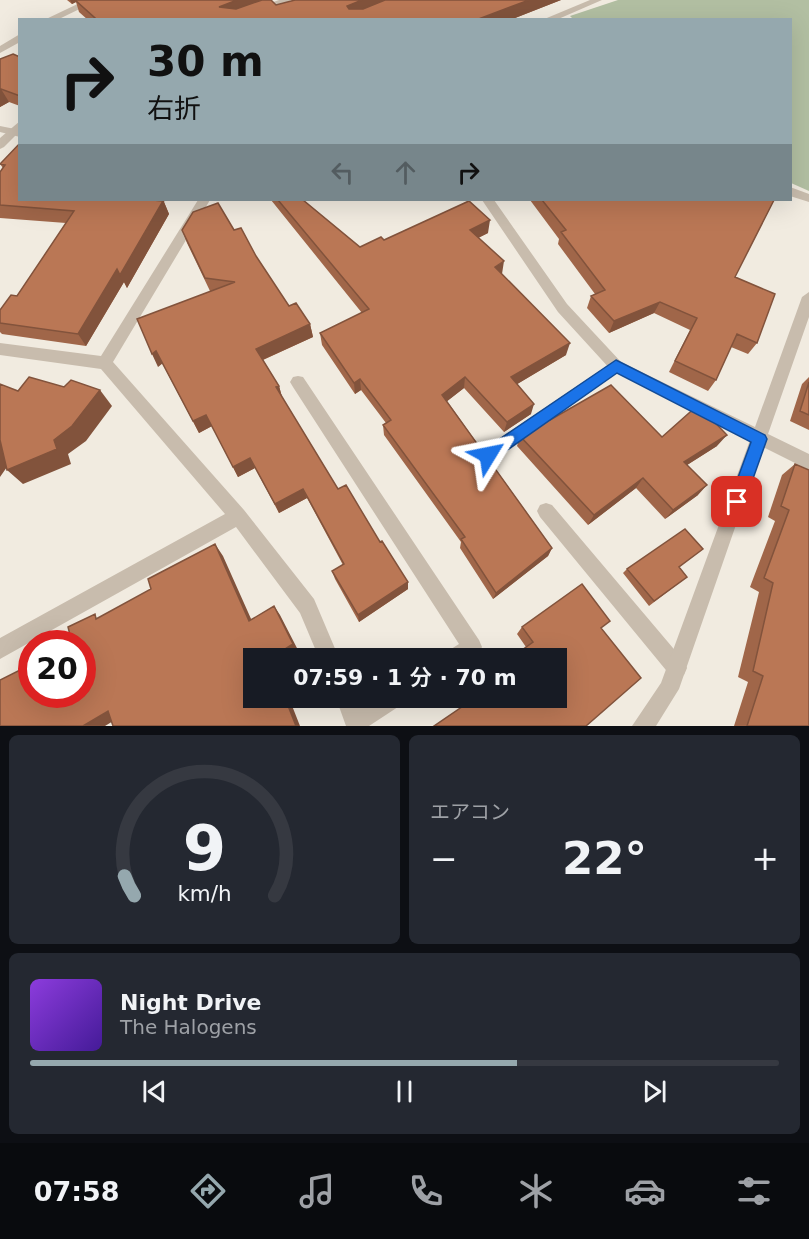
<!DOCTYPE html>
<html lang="ja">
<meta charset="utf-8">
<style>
body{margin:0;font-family:"DejaVu Sans","Noto Sans JP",sans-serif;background:#242831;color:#f1f3f6;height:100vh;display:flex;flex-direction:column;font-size:22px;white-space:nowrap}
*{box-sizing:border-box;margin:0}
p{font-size:20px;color:#9ea1a6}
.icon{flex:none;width:33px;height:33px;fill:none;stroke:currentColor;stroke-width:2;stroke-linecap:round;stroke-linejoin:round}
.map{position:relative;height:726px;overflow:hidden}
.drawer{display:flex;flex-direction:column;gap:9px;padding:9px;background:#0d0f14;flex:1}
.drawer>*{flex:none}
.hud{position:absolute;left:18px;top:18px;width:774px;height:183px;border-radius:0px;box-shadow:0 6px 24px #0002;background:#95a8ae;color:#111;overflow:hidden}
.speed{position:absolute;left:18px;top:630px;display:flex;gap:12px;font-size:30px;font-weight:700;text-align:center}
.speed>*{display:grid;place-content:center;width:78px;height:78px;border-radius:50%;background:#171b24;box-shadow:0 6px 24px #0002;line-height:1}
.speed .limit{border:9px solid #d22;background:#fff;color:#111}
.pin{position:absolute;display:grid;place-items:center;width:51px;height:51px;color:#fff;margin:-26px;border-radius:12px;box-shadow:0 3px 9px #0006}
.me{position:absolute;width:66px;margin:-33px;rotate:55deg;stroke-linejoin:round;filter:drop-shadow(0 0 4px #0008)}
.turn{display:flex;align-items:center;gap:21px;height:126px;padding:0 30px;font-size:27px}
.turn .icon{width:78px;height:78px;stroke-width:2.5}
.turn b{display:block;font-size:42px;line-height:51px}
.lanes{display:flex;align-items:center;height:57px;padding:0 30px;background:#0003;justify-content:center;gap:30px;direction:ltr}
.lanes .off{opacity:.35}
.big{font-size:45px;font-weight:600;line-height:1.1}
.drawer .tile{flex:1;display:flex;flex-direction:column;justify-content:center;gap:9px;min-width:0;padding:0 21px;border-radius:9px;background:#242831}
.drawer .dial{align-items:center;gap:0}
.dial svg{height:156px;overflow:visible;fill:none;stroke:#363941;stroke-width:7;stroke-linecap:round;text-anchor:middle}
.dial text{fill:#f1f3f6;stroke:none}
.song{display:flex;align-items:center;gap:18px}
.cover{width:72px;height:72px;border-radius:9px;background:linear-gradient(135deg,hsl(270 70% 55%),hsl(260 70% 35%))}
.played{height:6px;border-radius:3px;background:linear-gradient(90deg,#95a8ae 65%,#363941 65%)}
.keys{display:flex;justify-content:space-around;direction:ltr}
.heat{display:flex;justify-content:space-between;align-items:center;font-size:33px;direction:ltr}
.drawer .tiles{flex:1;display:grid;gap:9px;grid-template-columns:1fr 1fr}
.tile:last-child{grid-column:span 2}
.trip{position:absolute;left:243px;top:648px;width:324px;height:60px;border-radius:0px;background:#171b24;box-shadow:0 6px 24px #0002;font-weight:600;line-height:60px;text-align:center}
.tab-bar{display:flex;height:96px;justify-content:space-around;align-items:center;background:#090b0e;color:#9ea1a6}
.tab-bar .icon{width:42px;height:42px}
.tab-bar .selected{color:#95a8ae}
.tab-bar b{font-size:27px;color:#f1f3f6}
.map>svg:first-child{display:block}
.green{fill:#b2bfa2}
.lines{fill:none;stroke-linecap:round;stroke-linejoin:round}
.service{fill:#c8bcad;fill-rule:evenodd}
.minor{fill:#c8bcad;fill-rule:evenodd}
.tertiary{fill:#c8bcad;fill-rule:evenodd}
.wall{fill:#a06649}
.shaded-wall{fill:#82533c}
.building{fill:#ba7755;stroke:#82533c;stroke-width:1.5}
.route{fill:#1a73e8;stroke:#114b97;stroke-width:1.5}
</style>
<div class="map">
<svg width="809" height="726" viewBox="0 0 809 726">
<rect width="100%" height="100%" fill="#f1ebe0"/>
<path class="green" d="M618,0H809V191L791,183L790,20H574L570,16Z"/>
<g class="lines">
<path class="service" d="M616,360L621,362L624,366L621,370L494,460L488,462L482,460L480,455L482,450Z
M546,503L552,505L684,661L687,668L684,675L677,678L670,675L540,517L537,511L540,505Z"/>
<path class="minor" d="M86,0H98L57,20H44Z
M590,0H602L556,20H542Z
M20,34V42L0,53V46Z
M0,126L20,130V137L0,132Z
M790,187L809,194V202L790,196Z
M198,200H210L113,362L244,510L314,599L339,658H319L300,613L236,527L0,659V638L225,514L101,369L0,355V343L101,356Z
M482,200H494L567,304L621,362L755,427L802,297L809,292V317L768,434L809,454V470L763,447L679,689L656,726H632L661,683L750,440L611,370L558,312Z
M298,376L303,377L479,640L482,647C475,663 460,658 445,658L448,651L459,644L293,387L290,382L293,377Z
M336,698H356L360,707L376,698H404L401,705L369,726H346Z"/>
<path class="tertiary" d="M279,0H292L239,20H224Z
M20,121V131L4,147L0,149V138Z"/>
</g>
<path class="wall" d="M67,0H271L276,5L295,0H561L510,20H88L79,12L76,2L72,4Z
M19,57L20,106L9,102L0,107V59Z
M0,164L164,202L169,214L127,288L124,282L86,346L2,334L0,332V310L17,296L66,223L0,218V172L3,168Z
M271,200H303L360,247L384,240L488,233L478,238L502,274L566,355L517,384L531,414L504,432L464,388L447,401L552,548L548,556L493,599L460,548L461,542L384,435L383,425L386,423L361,390L355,394L322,345L320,333L362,313Z
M530,200H774L735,277L757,343L748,354L731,347L716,380L708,391L669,372L690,330L654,313L609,333L587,308L591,296L595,294L558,244L559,239Z
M182,230H234L256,256L289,306L310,324L313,337L263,360L279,386L282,397L338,489L408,589L359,622L335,579L332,571L343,565L307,498L279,513L255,468L238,477L212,426L199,433L162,363L158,367L210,291L187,243Z
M809,377V430L790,421L802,384Z
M550,420L717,446L687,465L698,495L665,519L636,488L588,525L517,446L520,436Z
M795,464L809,726H734L748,682L738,677L759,592L750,587L775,521L768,517L782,475Z
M703,549L679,567L687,577L649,606L623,573L627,569Z
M522,627L601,628L556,698L526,647L517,634Z"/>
<path class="shaded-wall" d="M70,0H75L76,2L72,4Z
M237,0H261L224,20L219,7Z
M362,0H395L348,19L347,6Z
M529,0H561L510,20H476Z
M0,89H1L9,102L0,107Z
M153,200H165L164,202L169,214L127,288L124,282L86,346L78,334Z
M490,220L488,233L468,243L470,230Z
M504,261L502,274L495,267Z
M660,302L654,313L609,333L614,321Z
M310,324L313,337L260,361L256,349Z
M570,343L566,355L509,389L511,377Z
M156,351L163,363L158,367L152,354Z
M465,377L464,388L441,406L442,395Z
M360,379L361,390L355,394L354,383Z
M279,386L282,397L276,387Z
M100,390L112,406L86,441L68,454L71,464L23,484L7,470Z
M534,404L531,414L504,432L507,422Z
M206,415L212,426L199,433L193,421Z
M727,435L717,446L676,472L684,462Z
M0,439L16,454L0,477Z
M250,458L255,468L238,477L233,467Z
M643,478L636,488L588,525L594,515Z
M707,485L698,495L665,519L673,510Z
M303,489L307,498L279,513L275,504Z
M215,544L223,556L256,630L249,621Z
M552,548L548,556L493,599L496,593Z
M408,582V589L359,622L358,615Z
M274,606L280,615L299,652L288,658H271Z
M285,698H289L300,726H296Z
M108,711L123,715L105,726H83Z"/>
<path class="building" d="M75,0H237L219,7L236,9L262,0H271L276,5L295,0H362L347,6L349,9H363L385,0H529L476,20H92L95,18Z
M13,54L20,57V96L1,89H0V59Z
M20,143V200H153L163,201L120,275L117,269L78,334L0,323V310L11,295L17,296L74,211L0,205V172L5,165L0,164Z
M278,200H303L360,247L381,237L384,240L469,201L490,220L470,230L504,261L495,267L570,343L511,377L534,404L507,422L465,377L442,395L552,548L496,593L461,539L465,537L383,425L391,420L360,379L354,383L320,333L369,309Z
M542,200H774L735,277L775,294L757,343L737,334L716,380L675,361L697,318L660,302L614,321L591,296L605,290L561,232L566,230Z
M218,203L234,230L241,228L256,256L289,306L296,303L310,324L256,349L279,386L276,387L338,489L346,485L380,542L382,541L408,582L358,615L332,571L344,564L303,489L275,504L250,458L233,467L206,415L193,421L156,351L152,354L137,319L235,282L205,278L182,230L193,212Z
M29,377L64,387L71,380L100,390L72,426L54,440L57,449L7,470L0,440V384L18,391Z
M809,382V415L800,411Z
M611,385L662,437L698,405L727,435L684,462L707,485L673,510L643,478L594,515L520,436L547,417L550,420Z
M795,464L809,470V726H747L763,676L753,671L773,583L764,578L789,510L781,506Z
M685,529L703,549L679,567L687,577L654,601L627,569Z
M215,544L249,621L274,606L293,644L271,658H254V698H285L296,726H113L108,711L83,726H0V680L32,664V694H82V644H71L72,643L68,627L95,614L96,619L151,589L148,579Z
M582,584L610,621L601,628L641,678L586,726H434L475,698H556V658H511L533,642L522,627Z"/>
<path class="route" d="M616,360L765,435L767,439L743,507L737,509L732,507L729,502L751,442L617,373L493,460L488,462L482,460L480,455L482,451Z"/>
</svg>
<div class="speed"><div class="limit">20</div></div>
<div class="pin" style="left:737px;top:502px;background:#d93025"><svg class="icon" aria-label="arrive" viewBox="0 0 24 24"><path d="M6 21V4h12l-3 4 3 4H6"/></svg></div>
<svg class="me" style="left:488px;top:455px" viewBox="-20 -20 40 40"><path d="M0-17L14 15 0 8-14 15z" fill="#1a73e8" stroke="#fff" stroke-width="4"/></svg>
<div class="trip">07:59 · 1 分 · 70 m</div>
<div class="hud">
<div class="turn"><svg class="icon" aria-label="right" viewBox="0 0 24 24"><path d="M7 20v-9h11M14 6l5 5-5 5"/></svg><div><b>30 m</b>右折</div></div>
<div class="lanes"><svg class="icon off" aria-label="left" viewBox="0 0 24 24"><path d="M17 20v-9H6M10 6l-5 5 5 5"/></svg><svg class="icon off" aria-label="ahead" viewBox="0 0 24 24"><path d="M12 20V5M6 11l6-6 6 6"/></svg><svg class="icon" aria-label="right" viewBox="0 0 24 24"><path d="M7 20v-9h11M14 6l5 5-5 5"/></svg></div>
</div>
</div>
<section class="drawer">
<div class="tiles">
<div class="tile dial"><svg viewBox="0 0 100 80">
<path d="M14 69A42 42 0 1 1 86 69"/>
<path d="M14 69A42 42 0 0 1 9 59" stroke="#95a8ae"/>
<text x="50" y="56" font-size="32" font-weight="700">9</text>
<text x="50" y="72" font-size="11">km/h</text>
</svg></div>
<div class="tile"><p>エアコン</p>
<div class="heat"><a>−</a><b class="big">22°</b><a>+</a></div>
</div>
<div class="tile">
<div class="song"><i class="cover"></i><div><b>Night Drive</b><p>The Halogens</p></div></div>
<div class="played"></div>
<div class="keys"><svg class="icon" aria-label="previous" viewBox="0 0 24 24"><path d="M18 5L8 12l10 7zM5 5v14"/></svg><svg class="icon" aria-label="pause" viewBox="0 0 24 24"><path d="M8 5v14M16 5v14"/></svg><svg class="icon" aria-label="next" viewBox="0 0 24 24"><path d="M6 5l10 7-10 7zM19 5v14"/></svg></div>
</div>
</div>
</section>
<nav class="tab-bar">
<b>07:58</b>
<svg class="icon selected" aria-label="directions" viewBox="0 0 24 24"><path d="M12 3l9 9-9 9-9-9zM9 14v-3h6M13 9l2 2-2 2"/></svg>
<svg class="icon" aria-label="music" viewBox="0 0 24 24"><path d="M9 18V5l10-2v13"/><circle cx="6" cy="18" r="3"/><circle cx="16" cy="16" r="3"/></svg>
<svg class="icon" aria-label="phone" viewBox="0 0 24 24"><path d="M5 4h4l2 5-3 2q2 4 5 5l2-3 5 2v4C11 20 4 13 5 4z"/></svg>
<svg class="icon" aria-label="climate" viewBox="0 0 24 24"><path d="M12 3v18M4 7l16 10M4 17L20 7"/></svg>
<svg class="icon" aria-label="car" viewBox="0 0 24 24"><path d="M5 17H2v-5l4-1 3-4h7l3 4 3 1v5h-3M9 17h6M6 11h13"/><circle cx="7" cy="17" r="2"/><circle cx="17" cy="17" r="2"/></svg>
<svg class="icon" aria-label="filters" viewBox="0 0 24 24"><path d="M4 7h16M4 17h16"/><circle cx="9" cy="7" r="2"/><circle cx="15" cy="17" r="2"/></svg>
</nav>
